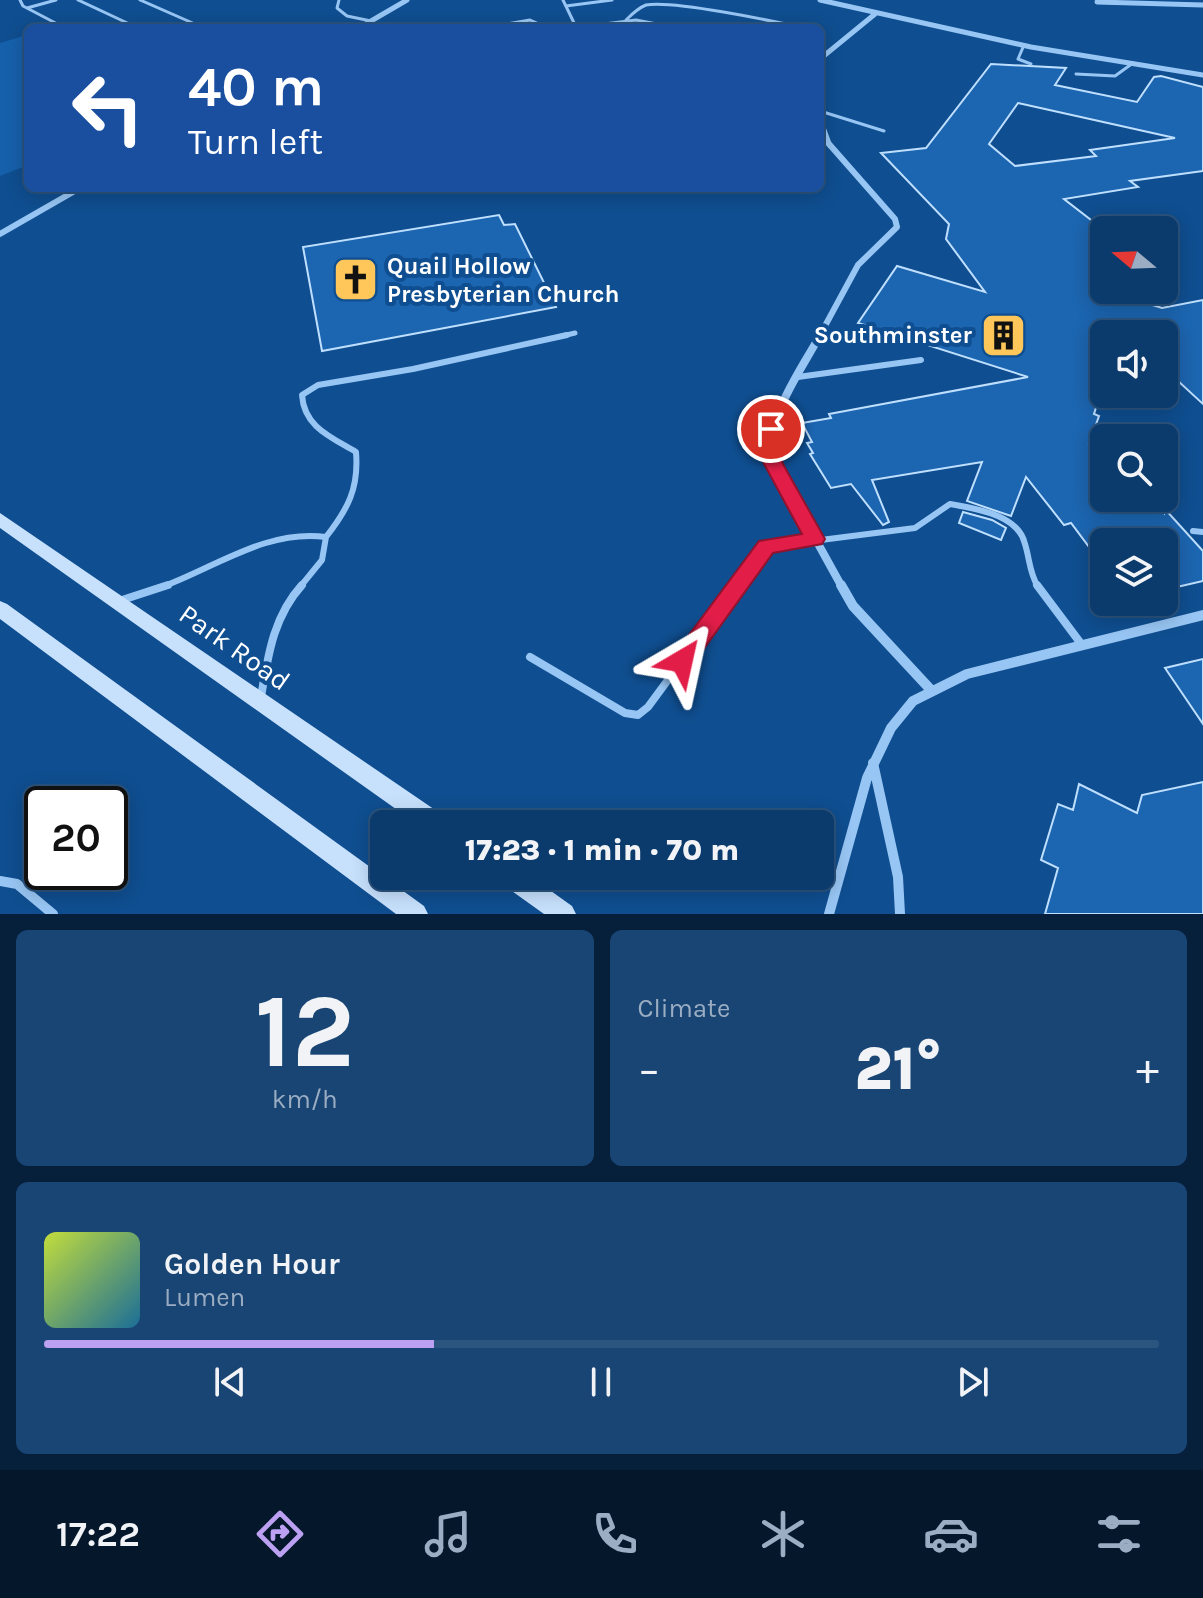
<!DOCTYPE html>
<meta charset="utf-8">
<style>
body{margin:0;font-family:Karla,sans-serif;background:#194574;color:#f1f3f6;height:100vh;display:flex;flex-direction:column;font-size:30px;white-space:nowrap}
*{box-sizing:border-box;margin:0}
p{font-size:26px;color:#9aadc2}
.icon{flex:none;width:44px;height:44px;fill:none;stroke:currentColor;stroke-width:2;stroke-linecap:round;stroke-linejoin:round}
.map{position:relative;height:914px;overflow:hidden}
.details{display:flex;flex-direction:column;gap:16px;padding:16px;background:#06203b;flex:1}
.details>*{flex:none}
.guide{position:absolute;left:24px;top:24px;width:800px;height:168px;border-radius:12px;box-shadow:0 4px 20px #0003,0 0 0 2px #2b547f;background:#1a4fa0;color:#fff;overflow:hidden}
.needle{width:52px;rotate:289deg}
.buttons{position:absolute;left:1090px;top:216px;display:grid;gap:16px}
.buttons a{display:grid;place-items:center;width:88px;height:88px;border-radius:12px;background:#0b3a6c;box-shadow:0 4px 20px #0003,0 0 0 2px #2b547f;font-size:40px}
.speed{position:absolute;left:24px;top:786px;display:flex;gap:16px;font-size:40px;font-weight:700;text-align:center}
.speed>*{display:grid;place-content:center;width:104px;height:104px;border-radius:50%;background:#0b3a6c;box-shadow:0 4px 20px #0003,0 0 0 2px #2b547f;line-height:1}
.speed .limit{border:4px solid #111;border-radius:12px;background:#fff;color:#111}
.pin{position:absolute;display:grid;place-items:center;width:68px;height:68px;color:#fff;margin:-34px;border:4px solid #fff;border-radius:50%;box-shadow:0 2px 8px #0007}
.me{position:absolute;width:88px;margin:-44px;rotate:36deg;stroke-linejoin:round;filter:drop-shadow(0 0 6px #0008)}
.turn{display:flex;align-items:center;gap:28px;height:168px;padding:0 32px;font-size:36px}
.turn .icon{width:104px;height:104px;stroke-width:2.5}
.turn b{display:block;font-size:56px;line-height:68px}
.big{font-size:60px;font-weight:800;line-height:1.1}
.details .tile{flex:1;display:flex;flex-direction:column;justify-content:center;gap:12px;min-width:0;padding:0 28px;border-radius:12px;background:#194574}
.details .dial{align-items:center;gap:0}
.dial b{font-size:104px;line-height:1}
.song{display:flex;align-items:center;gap:24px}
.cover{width:96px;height:96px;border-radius:12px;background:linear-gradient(135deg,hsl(70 70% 55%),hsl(200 70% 35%))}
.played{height:8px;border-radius:4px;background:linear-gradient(90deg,#bca0f2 35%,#2b547f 35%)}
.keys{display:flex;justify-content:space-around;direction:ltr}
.heat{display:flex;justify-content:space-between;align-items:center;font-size:44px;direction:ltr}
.details .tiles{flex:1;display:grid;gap:16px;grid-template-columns:1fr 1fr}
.tile:last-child{grid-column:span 2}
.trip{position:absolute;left:370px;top:810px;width:464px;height:80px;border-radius:12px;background:#0b3a6c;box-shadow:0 4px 20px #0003,0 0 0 2px #2b547f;font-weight:800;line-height:80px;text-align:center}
.tab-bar{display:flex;height:128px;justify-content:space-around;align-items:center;background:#04172b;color:#9aadc2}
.tab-bar .icon{width:56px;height:56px}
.tab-bar .current{color:#bca0f2}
.tab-bar b{font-size:36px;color:#f1f3f6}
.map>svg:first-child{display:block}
.green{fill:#1660ab}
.building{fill:#1c65b0;stroke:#bfdffe;stroke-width:2;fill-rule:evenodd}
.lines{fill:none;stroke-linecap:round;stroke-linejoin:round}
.service-far3{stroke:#98c6f4;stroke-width:3}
.service-far2{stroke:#98c6f4;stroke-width:5}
.service-far1{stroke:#98c6f4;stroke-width:6}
.service{stroke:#98c6f4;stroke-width:8}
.minor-far3{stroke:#98c6f4;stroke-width:5}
.minor-far2{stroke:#98c6f4;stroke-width:6}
.minor-far1{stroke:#98c6f4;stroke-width:8}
.minor{stroke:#98c6f4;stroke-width:10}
.secondary{fill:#c7e1fd;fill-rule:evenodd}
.route{fill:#e11d48;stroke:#92132f;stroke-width:2}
.labels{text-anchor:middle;stroke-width:8;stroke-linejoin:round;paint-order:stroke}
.poi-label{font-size:24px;font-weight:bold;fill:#fff;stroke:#0f4e90;text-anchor:start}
.near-street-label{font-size:28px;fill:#fff;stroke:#0f4e90}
</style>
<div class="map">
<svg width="1203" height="914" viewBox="0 0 1203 914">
<rect width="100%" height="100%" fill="#0f4e90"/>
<path class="green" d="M27,35L28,165L0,176V43Z"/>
<path class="building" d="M991,64L1066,68L1055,85L1137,102L1154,77L1161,76L1203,87V171L1130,181L1138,187L1064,199L1104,230V290L1162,308L1203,300V404L1164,368V334H1104V364L1096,386L1102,389L1094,414L1099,416L1089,444L1104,449V498H1150L1164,513V508L1203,551V581L1164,590V542H1104V567L1071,523L1064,525L1026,477L1011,516L967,501L982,462L872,480L889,522L883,525L851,484L831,488L810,454L813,453L807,443L812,442L802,423L831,418L829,414L1028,377L858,323L897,266L985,292L946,239L949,224L881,153L926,148ZM1018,103L1175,138L1090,150L1096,156L1015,166L989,144Z
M499,215L504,225L515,224L556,307L322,351L303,247Z
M963,512L992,520L1006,528L1001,540L959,523Z
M1203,659V724L1165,668Z
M1203,782V914H1045L1058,868L1041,860L1058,804L1073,810L1079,784L1137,813L1142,795Z"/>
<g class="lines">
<path class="service-far3" d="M20,0L23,6L65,28
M78,0L138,28
M140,0L204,28
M339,0L337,8L347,16L371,21
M563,0L576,27
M566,6L612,0
M27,8L56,0
M626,20C632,14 638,8 646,5C673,0 773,21 804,28
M482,28L530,20L548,28
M572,28L636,20L678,28
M1024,45L1018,59L1031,64
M1076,74L1115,76L1133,63
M820,111L884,131"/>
<path class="service-far2" d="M558,337L575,333"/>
<path class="service-far1" d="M798,377L921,360
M1193,531L1203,532
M326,537C348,509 359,488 356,452C331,437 304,427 302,395L318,385L413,369L567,335
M162,587C216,567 267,529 326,537L322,560L300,587
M737,587L766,547L915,528L950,504C976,509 1018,514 1025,544C1030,560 1029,572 1038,587"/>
<path class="service" d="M1037,585L1082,645
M119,601L168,585
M530,657L625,713L638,715L648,707L738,585
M261,697C268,656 273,617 302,585"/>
<path class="minor-far3" d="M820,0L1031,47L1203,75
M1097,2L1203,5
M359,28L407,0
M820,59L875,14
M820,119L830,146"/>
<path class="minor-far2" d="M0,234L80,188
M819,337L858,265L897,227L895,219L829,144"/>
<path class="minor-far1" d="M820,335C801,371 761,423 774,464L842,587"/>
<path class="minor" d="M841,585L853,606L931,690
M873,763L898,877L900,914
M0,881L17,884L53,914
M829,914L867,778L891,728L913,701L967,674L1203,615"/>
<path class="secondary" d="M0,513L444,816L447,824H417L0,528Z
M0,601L7,604L424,906L428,914H396L0,619Z
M498,876H530L572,906L576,914H544L502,884Z"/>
</g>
<path class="route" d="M771,423L780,429L778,448L783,464L825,539L822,544L773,553L690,668L682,671L674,668L671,661L674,655L759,541L802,534L764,464L760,448L762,429Z"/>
<defs>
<symbol id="church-square" viewBox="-11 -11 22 22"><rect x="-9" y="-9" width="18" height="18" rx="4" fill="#ffc75a" stroke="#0f4e90"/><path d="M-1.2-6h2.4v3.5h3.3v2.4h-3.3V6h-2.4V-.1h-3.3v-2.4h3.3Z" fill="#111"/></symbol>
<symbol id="building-square" viewBox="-11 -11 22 22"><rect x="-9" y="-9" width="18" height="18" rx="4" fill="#ffc75a" stroke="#0f4e90"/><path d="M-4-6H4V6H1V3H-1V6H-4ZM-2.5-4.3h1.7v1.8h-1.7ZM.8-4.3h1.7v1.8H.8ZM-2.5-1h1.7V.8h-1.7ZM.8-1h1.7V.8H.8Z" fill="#111"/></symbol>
</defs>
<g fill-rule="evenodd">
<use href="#church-square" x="330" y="254" width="51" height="51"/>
<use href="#building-square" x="978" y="310" width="51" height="51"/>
</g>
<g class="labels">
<g class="poi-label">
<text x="387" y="274">Quail Hollow<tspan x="387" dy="28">Presbyterian Church</tspan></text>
<text x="972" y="343" text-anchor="end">Southminster</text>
</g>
<g class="near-street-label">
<text transform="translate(235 647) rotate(35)" y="10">Park Road</text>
</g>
</g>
</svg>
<div class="buttons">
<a><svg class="needle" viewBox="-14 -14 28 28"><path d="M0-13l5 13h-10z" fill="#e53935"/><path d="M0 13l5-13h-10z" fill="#9aadc2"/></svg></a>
<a><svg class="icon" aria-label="sound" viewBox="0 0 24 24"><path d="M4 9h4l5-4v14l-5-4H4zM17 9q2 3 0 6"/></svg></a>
<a><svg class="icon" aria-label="search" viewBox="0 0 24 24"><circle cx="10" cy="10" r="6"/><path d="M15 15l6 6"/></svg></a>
<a><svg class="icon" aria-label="layers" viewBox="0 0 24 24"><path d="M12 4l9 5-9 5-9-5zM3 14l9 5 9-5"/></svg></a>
</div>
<div class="speed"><div class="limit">20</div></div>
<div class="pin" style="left:771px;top:429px;background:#d93025"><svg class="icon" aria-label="arrive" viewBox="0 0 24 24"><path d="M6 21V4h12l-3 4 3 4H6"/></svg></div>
<svg class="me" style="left:682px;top:661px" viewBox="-20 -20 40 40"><path d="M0-17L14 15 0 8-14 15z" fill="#e11d48" stroke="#fff" stroke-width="4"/></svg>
<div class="trip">17:23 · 1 min · 70 m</div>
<div class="guide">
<div class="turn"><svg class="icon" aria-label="left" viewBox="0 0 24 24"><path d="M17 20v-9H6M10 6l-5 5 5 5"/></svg><div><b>40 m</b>Turn left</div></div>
</div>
</div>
<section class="details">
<div class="tiles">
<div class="tile dial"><b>12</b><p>km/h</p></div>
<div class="tile"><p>Climate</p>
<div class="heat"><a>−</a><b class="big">21°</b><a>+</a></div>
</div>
<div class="tile">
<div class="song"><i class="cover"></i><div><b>Golden Hour</b><p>Lumen</p></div></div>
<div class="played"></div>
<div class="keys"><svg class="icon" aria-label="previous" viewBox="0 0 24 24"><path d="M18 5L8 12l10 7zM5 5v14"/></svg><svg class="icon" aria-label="pause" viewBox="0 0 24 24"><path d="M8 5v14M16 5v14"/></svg><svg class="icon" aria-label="next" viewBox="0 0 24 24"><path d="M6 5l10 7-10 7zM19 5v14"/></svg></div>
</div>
</div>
</section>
<nav class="tab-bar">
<b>17:22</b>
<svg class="icon current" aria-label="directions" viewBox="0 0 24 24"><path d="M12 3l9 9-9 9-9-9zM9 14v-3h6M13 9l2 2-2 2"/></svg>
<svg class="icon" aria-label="music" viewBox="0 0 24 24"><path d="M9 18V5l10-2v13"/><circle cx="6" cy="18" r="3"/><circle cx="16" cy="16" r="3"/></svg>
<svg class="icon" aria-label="phone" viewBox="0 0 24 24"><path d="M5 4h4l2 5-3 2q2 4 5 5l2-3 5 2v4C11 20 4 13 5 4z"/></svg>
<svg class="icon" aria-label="climate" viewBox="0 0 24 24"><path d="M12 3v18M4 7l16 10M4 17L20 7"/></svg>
<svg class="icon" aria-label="car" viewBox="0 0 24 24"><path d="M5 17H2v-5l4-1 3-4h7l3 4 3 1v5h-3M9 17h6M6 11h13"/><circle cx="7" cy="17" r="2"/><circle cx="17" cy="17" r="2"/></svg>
<svg class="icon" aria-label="filters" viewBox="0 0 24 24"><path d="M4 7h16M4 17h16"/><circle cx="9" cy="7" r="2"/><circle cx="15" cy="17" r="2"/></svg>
</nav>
